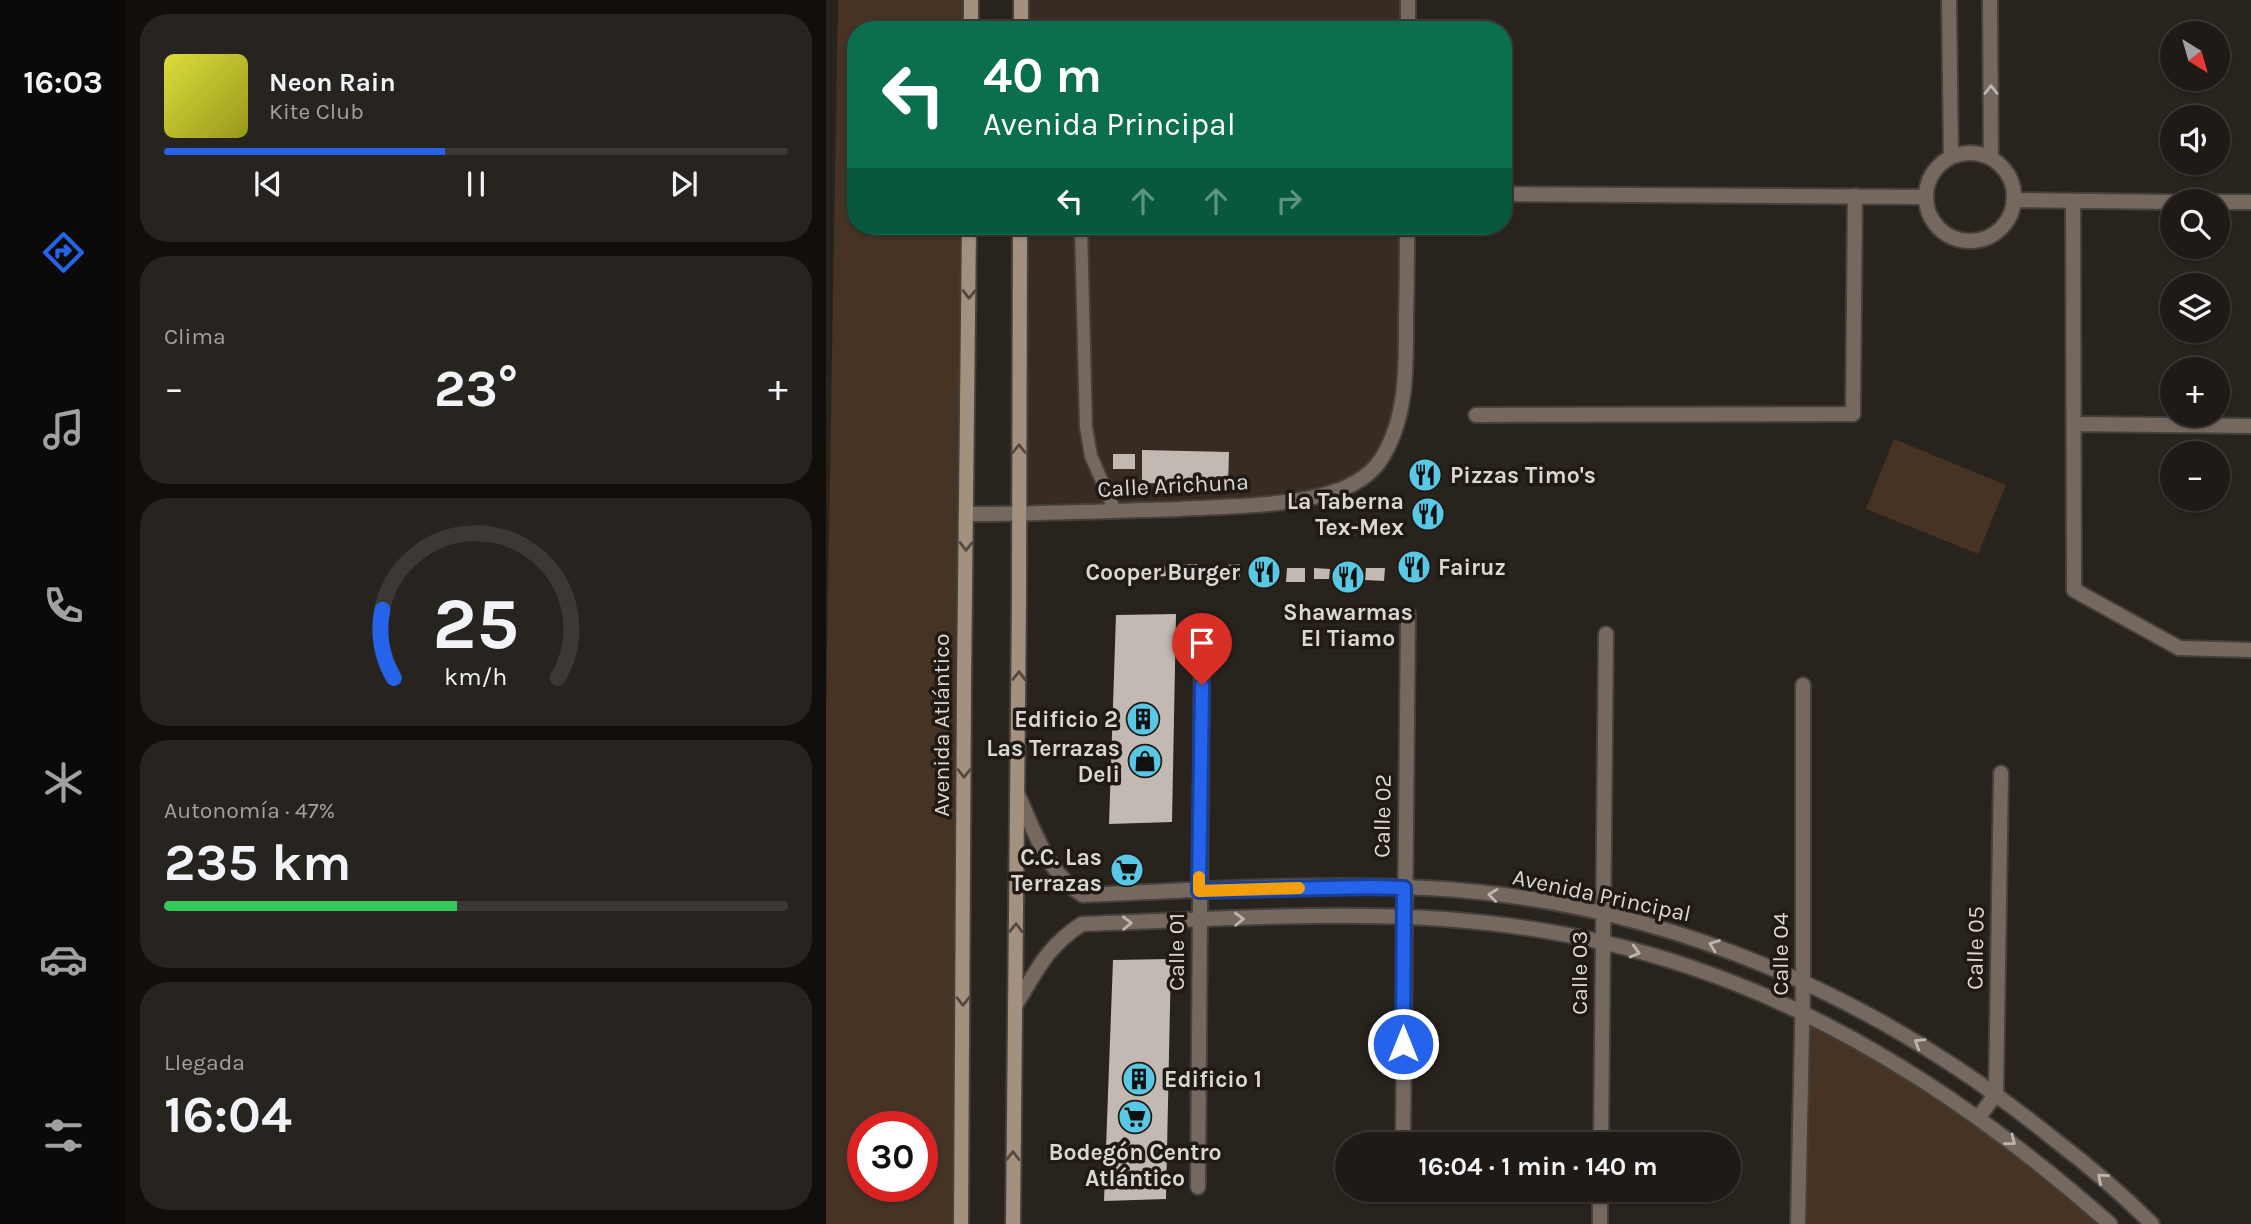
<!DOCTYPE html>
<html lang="es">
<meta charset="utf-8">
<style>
body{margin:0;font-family:Karla,sans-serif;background:#27231f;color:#f1f3f6;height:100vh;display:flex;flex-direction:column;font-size:26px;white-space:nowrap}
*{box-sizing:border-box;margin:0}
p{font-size:23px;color:#a1a1a1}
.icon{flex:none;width:38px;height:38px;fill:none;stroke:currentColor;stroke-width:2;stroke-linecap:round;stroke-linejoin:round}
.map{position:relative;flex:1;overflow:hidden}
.side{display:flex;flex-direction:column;gap:14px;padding:14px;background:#110e0c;width:700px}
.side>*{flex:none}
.banner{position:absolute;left:21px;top:21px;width:665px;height:214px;border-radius:28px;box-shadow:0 2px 5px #0004,0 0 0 2px #3c3835;background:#0b6e4f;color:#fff;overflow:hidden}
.needle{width:46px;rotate:143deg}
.tools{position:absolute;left:1334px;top:21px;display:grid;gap:14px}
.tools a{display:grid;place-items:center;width:70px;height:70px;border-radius:50%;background:#1f1a16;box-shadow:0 2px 5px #0004,0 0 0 2px #3c3835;font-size:35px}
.speed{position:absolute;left:21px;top:1111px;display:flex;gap:14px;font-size:35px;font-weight:700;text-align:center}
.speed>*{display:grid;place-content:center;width:91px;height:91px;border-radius:50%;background:#1f1a16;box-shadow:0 2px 5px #0004,0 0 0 2px #3c3835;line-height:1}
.speed .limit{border:10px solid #d22;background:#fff;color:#111}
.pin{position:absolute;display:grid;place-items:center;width:60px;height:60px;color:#fff;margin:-72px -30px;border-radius:50% 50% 50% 0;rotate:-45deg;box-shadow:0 0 7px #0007}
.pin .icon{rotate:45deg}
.me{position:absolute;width:77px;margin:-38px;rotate:0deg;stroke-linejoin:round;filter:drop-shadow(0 0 5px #0008)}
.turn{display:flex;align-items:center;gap:24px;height:147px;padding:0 21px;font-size:32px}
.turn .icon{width:91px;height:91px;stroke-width:2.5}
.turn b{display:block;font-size:49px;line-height:60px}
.lanes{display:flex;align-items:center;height:66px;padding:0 21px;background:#0003;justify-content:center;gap:35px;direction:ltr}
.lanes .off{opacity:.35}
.big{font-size:52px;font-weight:700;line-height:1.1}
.side .tile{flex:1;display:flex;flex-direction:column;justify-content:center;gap:10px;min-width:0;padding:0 24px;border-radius:28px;background:#27231f}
.side .dial{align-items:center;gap:0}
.dial svg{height:182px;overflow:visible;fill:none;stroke:#3c3835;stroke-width:7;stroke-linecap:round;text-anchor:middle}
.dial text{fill:#f1f3f6;stroke:none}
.song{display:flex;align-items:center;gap:21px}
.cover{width:84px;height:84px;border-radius:10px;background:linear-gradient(135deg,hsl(60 70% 55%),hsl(60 70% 35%))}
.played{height:7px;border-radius:4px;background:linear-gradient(90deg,#2563eb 45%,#3c3835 45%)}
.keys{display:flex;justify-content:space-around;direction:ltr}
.heat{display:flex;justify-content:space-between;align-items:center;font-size:38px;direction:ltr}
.charge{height:10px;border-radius:5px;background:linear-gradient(90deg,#34c759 47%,#3c3835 0)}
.trip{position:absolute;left:509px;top:1132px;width:406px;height:70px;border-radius:35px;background:#1f1a16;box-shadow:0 2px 5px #0004,0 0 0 2px #3c3835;font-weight:700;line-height:70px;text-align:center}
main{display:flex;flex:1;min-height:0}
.tab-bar{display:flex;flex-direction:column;width:126px;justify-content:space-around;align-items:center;background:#0c0a09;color:#a1a1a1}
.tab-bar .icon{width:49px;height:49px}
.tab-bar .current{color:#2563eb}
.tab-bar b{font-size:32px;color:#f1f3f6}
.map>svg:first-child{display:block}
.built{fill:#372b22}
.green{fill:#463324;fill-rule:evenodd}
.building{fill:#c2b9b2}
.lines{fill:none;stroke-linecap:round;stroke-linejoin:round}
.service-casing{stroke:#45403b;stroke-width:16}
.minor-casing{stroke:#45403b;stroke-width:18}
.secondary-casing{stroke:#45403b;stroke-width:18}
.service{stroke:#75695f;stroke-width:12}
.minor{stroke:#75695f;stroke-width:14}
.secondary{stroke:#a4907f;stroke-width:14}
.oneway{stroke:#bcb6b0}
.oneway2{stroke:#55493f}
.route-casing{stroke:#184099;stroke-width:18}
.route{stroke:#2563eb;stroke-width:12}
.slow{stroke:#f59e0b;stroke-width:12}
.labels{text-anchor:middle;stroke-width:7;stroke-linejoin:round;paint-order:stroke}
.poi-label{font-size:23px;font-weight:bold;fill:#dbd7d3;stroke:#201914;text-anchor:end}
.street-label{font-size:23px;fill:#dbd7d3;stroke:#201914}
</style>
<main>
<nav class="tab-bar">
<b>16:03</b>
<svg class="icon current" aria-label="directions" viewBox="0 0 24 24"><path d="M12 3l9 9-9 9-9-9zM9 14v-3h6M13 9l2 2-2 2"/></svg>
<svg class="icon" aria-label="music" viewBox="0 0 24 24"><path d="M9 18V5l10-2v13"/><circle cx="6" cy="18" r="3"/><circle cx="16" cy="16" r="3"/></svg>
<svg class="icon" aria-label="phone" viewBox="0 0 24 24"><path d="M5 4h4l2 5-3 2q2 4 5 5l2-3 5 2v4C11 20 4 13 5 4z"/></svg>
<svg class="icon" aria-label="climate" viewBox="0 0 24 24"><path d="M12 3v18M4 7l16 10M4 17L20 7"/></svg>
<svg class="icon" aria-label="car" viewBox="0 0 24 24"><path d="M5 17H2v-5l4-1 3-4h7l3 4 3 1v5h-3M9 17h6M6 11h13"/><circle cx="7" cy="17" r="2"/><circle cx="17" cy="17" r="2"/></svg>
<svg class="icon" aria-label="filters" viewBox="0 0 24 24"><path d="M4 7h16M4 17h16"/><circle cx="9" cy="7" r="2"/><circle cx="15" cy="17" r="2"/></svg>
</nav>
<section class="side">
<div class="tile">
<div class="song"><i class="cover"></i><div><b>Neon Rain</b><p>Kite Club</p></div></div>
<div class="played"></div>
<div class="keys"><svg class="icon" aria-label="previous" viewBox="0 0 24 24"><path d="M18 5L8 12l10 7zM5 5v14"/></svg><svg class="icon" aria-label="pause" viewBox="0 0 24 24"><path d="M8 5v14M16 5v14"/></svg><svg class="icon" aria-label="next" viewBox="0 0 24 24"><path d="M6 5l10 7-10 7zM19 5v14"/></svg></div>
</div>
<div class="tile"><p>Clima</p>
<div class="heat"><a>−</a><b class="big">23°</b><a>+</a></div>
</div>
<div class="tile dial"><svg viewBox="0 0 100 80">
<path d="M14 69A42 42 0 1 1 86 69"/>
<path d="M14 69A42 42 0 0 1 9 39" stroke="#2563eb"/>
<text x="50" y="56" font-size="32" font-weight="700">25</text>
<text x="50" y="72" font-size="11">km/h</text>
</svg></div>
<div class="tile"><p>Autonomía · 47%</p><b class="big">235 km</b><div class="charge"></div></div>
<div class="tile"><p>Llegada</p><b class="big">16:04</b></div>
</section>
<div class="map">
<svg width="1425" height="1224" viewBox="0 0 1425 1224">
<rect width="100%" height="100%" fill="#29231e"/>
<path class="built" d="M195,0H582V30H195Z
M194,226H581L576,404L548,468L487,497L193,514Z"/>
<path class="green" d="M12,0H145V30H30V226H143L135,1224H0V714ZM37,1127H96V1186H37Z
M1068,439L1180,485L1152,554L1040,509Z
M976,1014L1083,1073L1284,1224H972Z"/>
<path class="building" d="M316,450L403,452L402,485L316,483Z
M287,454H309V469H287Z
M590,464L609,465L608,486L588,485Z
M595,504L610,505L609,523L594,522Z
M595,553L603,564L581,581L573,570Z
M371,564L372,576L349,577L348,565Z
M414,564V577L388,579V566Z
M426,565H450V579L425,580Z
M339,566L340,576L320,578L319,567Z
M461,568H479V582H460Z
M488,568L504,569L503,579H488Z
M540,568H559L558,581L539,580Z
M512,569L533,570L532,584L511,583Z
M350,614L346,822L283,824L290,615Z
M345,959L340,1199L278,1201L287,960Z"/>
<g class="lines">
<defs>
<path id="service" d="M255,226L260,427L265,456L289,511"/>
<path id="minor" d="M1123,0L1125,157
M1164,0L1165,158
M582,30V0
M1100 197a44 44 0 1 1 88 0a44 44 0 1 1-88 0Z
M677,194L1099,197
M1189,200L1346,202
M1247,201L1248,590L1353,648L1425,650
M1391,202H1425
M650,415L1027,414L1029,196
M1248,424L1425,426
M140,514C211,514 282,511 353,509C404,506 467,507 516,489C533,482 548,472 557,456C582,414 580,363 580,316C581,286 581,256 581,226
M191,793C208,829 221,874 257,895C371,890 487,882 601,888C834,900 1049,994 1229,1140C1263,1166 1296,1194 1326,1224
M189,1006C210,972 221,946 256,924C377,920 498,911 618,919C701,925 785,940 864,967C1020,1019 1161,1115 1284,1224
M1152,1118L1170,1094L1175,773
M577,1144L582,614
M775,1144L780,634
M372,1187L376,633
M577,1192V1190
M774,1224V1190
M972,1224L977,983V685"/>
<path id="secondary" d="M145,30V0
M195,30V0
M135,1224L138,682L143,226
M187,1224L193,600L194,226"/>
</defs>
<use href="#service" class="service-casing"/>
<use href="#minor" class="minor-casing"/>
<use href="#secondary" class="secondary-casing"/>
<use href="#service" class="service"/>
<use href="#minor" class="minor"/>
<use href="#secondary" class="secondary"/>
</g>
<defs><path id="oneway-chevron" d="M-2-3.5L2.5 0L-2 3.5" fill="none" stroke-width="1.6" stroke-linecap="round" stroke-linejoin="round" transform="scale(1.75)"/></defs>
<g class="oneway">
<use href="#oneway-chevron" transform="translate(1165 90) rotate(-90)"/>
<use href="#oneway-chevron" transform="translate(667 895) rotate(-173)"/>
<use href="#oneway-chevron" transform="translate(413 919) rotate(-2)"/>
<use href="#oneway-chevron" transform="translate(301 923) rotate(-2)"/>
<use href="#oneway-chevron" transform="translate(888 945) rotate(-159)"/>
<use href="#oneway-chevron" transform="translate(809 952) rotate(15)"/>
<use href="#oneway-chevron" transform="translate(1093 1043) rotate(-149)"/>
<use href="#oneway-chevron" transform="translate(1185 1141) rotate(38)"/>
<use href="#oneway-chevron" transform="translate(1276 1178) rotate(-139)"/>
</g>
<g class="oneway2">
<use href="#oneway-chevron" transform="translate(143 294) rotate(91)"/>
<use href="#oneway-chevron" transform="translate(193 449) rotate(-90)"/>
<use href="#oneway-chevron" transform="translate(140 546) rotate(91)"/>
<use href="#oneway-chevron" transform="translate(193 676) rotate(-89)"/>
<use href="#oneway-chevron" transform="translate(138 773) rotate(90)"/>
<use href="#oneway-chevron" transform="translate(190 928) rotate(-89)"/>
<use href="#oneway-chevron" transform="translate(137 1001) rotate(90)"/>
<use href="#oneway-chevron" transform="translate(187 1156) rotate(-89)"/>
</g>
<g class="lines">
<defs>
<path id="route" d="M376,685L373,891L545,887L578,888L577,1044"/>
</defs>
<use href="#route" class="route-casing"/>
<use href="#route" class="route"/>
<path class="slow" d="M373,877V891L473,888"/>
</g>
<defs>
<symbol id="restaurant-disc" viewBox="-11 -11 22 22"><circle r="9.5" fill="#59c8e4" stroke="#201914"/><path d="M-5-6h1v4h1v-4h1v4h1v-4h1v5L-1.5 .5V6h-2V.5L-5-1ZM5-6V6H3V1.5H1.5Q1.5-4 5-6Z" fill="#111"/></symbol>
<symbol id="building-disc" viewBox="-11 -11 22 22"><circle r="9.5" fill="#59c8e4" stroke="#201914"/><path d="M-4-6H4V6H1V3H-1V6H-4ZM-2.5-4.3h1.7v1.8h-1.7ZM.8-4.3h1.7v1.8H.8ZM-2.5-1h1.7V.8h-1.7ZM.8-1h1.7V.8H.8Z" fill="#111"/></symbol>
<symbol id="shop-disc" viewBox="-11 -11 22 22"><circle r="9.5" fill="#59c8e4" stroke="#201914"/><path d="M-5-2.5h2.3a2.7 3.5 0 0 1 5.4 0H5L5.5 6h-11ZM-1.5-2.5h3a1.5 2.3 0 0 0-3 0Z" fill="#111"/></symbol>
<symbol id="supermarket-disc" viewBox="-11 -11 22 22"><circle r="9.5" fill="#59c8e4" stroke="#201914"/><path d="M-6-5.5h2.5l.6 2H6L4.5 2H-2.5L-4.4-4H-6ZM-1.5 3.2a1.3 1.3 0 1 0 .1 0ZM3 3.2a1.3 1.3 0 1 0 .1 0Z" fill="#111"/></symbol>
</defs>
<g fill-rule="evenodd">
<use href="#restaurant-disc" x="580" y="456" width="38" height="38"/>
<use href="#restaurant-disc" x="583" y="495" width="38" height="38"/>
<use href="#restaurant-disc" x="569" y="548" width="38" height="38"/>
<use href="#restaurant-disc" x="419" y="553" width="38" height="38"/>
<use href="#restaurant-disc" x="503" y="558" width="38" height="38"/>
<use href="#building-disc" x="298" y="700" width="38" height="38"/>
<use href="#shop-disc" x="300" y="742" width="38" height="38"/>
<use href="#supermarket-disc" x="282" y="851" width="38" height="38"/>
<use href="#building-disc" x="294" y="1060" width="38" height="38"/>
<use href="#supermarket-disc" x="290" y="1098" width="38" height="38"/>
</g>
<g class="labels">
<g class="poi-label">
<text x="624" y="483" text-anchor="start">Pizzas Timo's</text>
<text x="578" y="509">La Taberna<tspan x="578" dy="26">Tex-Mex</tspan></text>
<text x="612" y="575" text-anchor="start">Fairuz</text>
<text x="414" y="580">Cooper Burger</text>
<text x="522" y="620" text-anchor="middle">Shawarmas<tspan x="522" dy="26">El Tiamo</tspan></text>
<text x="292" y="727">Edificio 2</text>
<text x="294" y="756">Las Terrazas<tspan x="294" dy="26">Deli</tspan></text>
<text x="276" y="865">C.C. Las<tspan x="276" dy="26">Terrazas</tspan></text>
<text x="338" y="1087" text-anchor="start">Edificio 1</text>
<text x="309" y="1160" text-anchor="middle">Bodegón Centro<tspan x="309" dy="26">Atlántico</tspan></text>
</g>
<g class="street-label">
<text transform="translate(347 485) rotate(-3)" y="8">Calle Arichuna</text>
<text transform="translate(115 725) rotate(-90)" y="8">Avenida Atlántico</text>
<text transform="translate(556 816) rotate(-89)" y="8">Calle 02</text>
<text transform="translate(776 895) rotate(12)" y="8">Avenida Principal</text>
<text transform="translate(1149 948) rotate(-89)" y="8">Calle 05</text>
<text transform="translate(350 952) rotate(-90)" y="8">Calle 01</text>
<text transform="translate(954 954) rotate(-90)" y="8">Calle 04</text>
<text transform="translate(753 973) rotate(-90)" y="8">Calle 03</text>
</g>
</g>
</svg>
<div class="tools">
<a><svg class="needle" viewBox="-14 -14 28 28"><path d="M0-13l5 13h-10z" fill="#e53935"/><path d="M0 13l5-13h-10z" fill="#a1a1a1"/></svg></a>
<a><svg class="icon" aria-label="sound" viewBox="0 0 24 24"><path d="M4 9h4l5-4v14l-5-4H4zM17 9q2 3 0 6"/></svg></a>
<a><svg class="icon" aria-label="search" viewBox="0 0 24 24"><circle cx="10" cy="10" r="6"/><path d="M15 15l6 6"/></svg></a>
<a><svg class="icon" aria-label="layers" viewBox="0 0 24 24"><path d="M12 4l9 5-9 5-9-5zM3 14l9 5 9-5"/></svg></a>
<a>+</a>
<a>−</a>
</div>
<div class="speed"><div class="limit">30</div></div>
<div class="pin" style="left:376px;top:685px;background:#d93025"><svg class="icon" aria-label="arrive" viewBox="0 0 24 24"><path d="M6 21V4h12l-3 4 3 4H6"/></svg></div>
<svg class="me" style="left:577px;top:1044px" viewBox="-20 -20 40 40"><circle r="17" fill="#2563eb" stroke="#fff" stroke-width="3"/><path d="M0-11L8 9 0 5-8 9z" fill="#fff"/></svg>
<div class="trip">16:04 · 1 min · 140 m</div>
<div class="banner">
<div class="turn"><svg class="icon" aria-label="left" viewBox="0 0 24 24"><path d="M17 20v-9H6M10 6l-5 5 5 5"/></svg><div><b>40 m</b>Avenida Principal</div></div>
<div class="lanes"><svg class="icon" aria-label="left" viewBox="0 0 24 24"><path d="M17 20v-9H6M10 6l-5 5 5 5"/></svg><svg class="icon off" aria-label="ahead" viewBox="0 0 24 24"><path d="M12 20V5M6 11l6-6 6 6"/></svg><svg class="icon off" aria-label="ahead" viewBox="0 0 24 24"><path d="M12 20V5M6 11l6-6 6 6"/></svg><svg class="icon off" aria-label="right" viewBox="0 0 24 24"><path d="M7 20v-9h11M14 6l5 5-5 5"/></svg></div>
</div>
</div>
</main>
